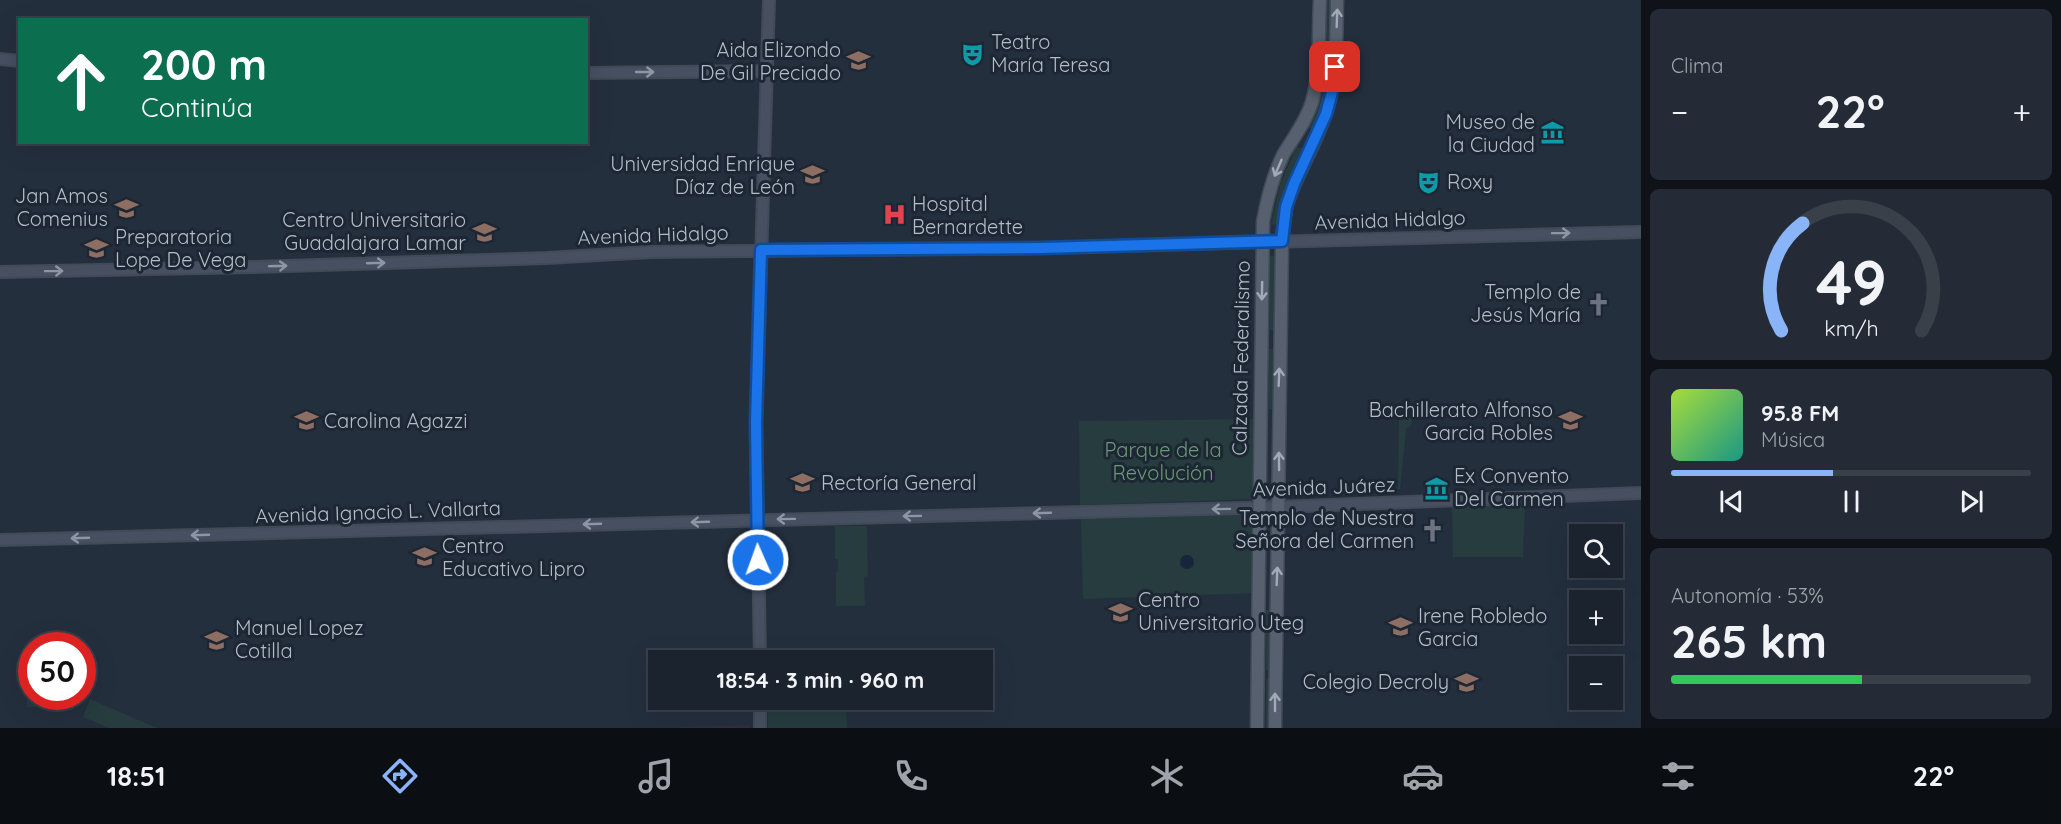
<!DOCTYPE html>
<html lang="es">
<meta charset="utf-8">
<style>
body{margin:0;font-family:Quicksand,sans-serif;background:#242b36;color:#f1f3f6;height:100vh;display:flex;flex-direction:column;font-size:22px;white-space:nowrap}
*{box-sizing:border-box;margin:0}
p{font-size:20px;color:#a0a4aa}
.icon{flex:none;width:33px;height:33px;fill:none;stroke:currentColor;stroke-width:2;stroke-linecap:round;stroke-linejoin:round}
.map{position:relative;flex:1;overflow:hidden}
.details{display:flex;flex-direction:column;gap:9px;padding:9px;background:#0f1319;width:420px}
.details>*{flex:none}
.top-card{position:absolute;left:18px;top:18px;width:570px;height:126px;border-radius:0px;box-shadow:0 6px 24px #0002,0 0 0 2px #39404a;background:#0b6e4f;color:#fff;overflow:hidden}
.tools{position:absolute;left:1569px;top:524px;display:grid;gap:12px}
.tools a{display:grid;place-items:center;width:54px;height:54px;border-radius:0px;background:#1b232e;box-shadow:0 6px 24px #0002,0 0 0 2px #39404a;font-size:30px}
.speed{position:absolute;left:18px;top:632px;display:flex;gap:12px;font-size:30px;font-weight:700;text-align:center}
.speed>*{display:grid;place-content:center;width:78px;height:78px;border-radius:50%;background:#1b232e;box-shadow:0 6px 24px #0002,0 0 0 2px #39404a;line-height:1}
.speed .limit{border:9px solid #d22;background:#fff;color:#111}
.pin{position:absolute;display:grid;place-items:center;width:51px;height:51px;color:#fff;margin:-26px;border-radius:12px;box-shadow:0 3px 9px #0006}
.me{position:absolute;width:66px;margin:-33px;rotate:358deg;stroke-linejoin:round;filter:drop-shadow(0 0 4px #0008)}
.turn{display:flex;align-items:center;gap:21px;height:126px;padding:0 24px;font-size:27px}
.turn .icon{width:78px;height:78px;stroke-width:2.5}
.turn b{display:block;font-size:42px;line-height:51px}
.big{font-size:45px;font-weight:700;line-height:1.1}
.details .widget{flex:1;display:flex;flex-direction:column;justify-content:center;gap:9px;min-width:0;padding:0 21px;border-radius:9px;background:#242b36}
.details .dial{align-items:center;gap:0}
.dial svg{height:156px;overflow:visible;fill:none;stroke:#39404a;stroke-width:7;stroke-linecap:round;text-anchor:middle}
.dial text{fill:#f1f3f6;stroke:none}
.song{display:flex;align-items:center;gap:18px}
.cover{width:72px;height:72px;border-radius:9px;background:linear-gradient(135deg,hsl(80 70% 55%),hsl(170 70% 35%))}
.played{height:6px;border-radius:3px;background:linear-gradient(90deg,#8ab4f8 45%,#39404a 45%)}
.keys{display:flex;justify-content:space-around;direction:ltr}
.heat{display:flex;justify-content:space-between;align-items:center;font-size:33px;direction:ltr}
.charge{height:9px;border-radius:4px;background:linear-gradient(90deg,#34c759 53%,#39404a 0)}
.trip{position:absolute;left:648px;top:650px;width:345px;height:60px;border-radius:0px;background:#1b232e;box-shadow:0 6px 24px #0002,0 0 0 2px #39404a;font-weight:700;line-height:60px;text-align:center}
.menu{display:flex;height:96px;justify-content:space-around;align-items:center;background:#0b0e12;color:#a0a4aa}
.menu .icon{width:42px;height:42px}
.menu .on{color:#8ab4f8}
.menu b{font-size:27px;color:#f1f3f6}
main{display:flex;flex:1;min-height:0}
.map>svg:first-child{display:block}
.medical{fill:#32303f}
.green{fill:#263c3f}
.water{fill:#17263c}
.lines{fill:none;stroke-linecap:round;stroke-linejoin:round}
.secondary-casing{stroke:#414a57;stroke-width:14}
.primary-casing{stroke:#414a57;stroke-width:15}
.secondary{stroke:#465061;stroke-width:10}
.primary{stroke:#56606e;stroke-width:12}
.oneway{stroke:#a1aab7}
.oneway2{stroke:#8e96a5}
.route-casing{stroke:#114b97;stroke-width:15}
.route{stroke:#1a73e8;stroke-width:10}
.labels{text-anchor:middle;stroke-width:6;stroke-linejoin:round;paint-order:stroke}
.poi-label{font-size:20px;fill:#b4bcc9;stroke:#1d2633;text-anchor:start}
.street-label{font-size:20px;fill:#b4bcc9;stroke:#1d2633}
.park-label{font-size:20px;fill:#6b9a76;stroke:#1d2633}
</style>
<main>
<div class="map">
<svg width="1641" height="728" viewBox="0 0 1641 728">
<rect width="100%" height="100%" fill="#242f3e"/>
<path class="medical" d="M750,725V728H681V727Z"/>
<path class="green" d="M1327,0H1334L1332,55H1324Z
M1323,76H1331L1317,128H1308L1318,103Z
M1296,148H1306L1279,224L1271,225L1280,185Z
M1270,256H1278V330H1270Z
M1269,349H1277V409H1269Z
M1399,417H1412L1411,425L1406,429L1400,489H1398Z
M1257,419V499L1080,505L1079,421Z
M1525,504L1523,557H1453L1452,507Z
M1257,514L1256,593L1083,599L1081,519Z
M835,526H867L868,576L864,577L865,606H836V572L838,571V559H835Z
M1266,610H1275L1274,670H1266Z
M28,665L31,667L32,696H82L83,690L85,691L80,702L75,706L27,707Z
M1266,679H1274V728H1266Z
M90,699L152,726L158,728H110L83,717Z
M767,699H846L847,728H768Z"/>
<path class="water" d="M1180 562a7 7 0 1 1 14 0a7 7 0 1 1-14 0Z"/>
<g class="lines">
<defs>
<path id="secondary" d="M0,59L20,61
M586,73L766,71
M0,272L253,267L547,258L651,252L1042,248L1641,232
M0,540L1279,507L1641,493
M760,660L756,423L769,0
M760,699V728"/>
<path id="primary" d="M1257,728L1263,222C1267,199 1273,176 1283,155C1293,138 1306,122 1312,102C1321,70 1318,33 1320,0
M1275,728L1282,241C1283,229 1284,216 1287,204C1297,173 1315,146 1325,115C1338,78 1336,38 1337,0"/>
</defs>
<use href="#secondary" class="secondary-casing"/>
<use href="#primary" class="primary-casing"/>
<use href="#secondary" class="secondary"/>
<use href="#primary" class="primary"/>
</g>
<defs><path id="oneway-shaft" d="M-6 0H5M1.5-3L5.5 0L1.5 3" fill="none" stroke-width="1.6" stroke-linecap="round" stroke-linejoin="round" transform="scale(1.5)"/></defs>
<g class="oneway">
<use href="#oneway-shaft" transform="translate(1337 18) rotate(-88)"/>
<use href="#oneway-shaft" transform="translate(1278 168) rotate(113)"/>
<use href="#oneway-shaft" transform="translate(1262 291) rotate(91)"/>
<use href="#oneway-shaft" transform="translate(1279 377) rotate(-88)"/>
<use href="#oneway-shaft" transform="translate(1279 461) rotate(-91)"/>
<use href="#oneway-shaft" transform="translate(1277 576) rotate(-88)"/>
<use href="#oneway-shaft" transform="translate(1275 702) rotate(-90)"/>
</g>
<g class="oneway2">
<use href="#oneway-shaft" transform="translate(645 72)"/>
<use href="#oneway-shaft" transform="translate(1561 233) rotate(-1)"/>
<use href="#oneway-shaft" transform="translate(376 263) rotate(-2)"/>
<use href="#oneway-shaft" transform="translate(278 266) rotate(-2)"/>
<use href="#oneway-shaft" transform="translate(54 271) rotate(-1)"/>
<use href="#oneway-shaft" transform="translate(1221 509) rotate(179)"/>
<use href="#oneway-shaft" transform="translate(1042 513) rotate(178)"/>
<use href="#oneway-shaft" transform="translate(912 516) rotate(179)"/>
<use href="#oneway-shaft" transform="translate(786 519) rotate(179)"/>
<use href="#oneway-shaft" transform="translate(700 522) rotate(178)"/>
<use href="#oneway-shaft" transform="translate(592 524) rotate(178)"/>
<use href="#oneway-shaft" transform="translate(200 535) rotate(178)"/>
<use href="#oneway-shaft" transform="translate(80 538) rotate(178)"/>
</g>
<g class="lines">
<defs>
<path id="route" d="M758,560L756,423L761,250L1042,248L1282,241L1286,207L1294,184L1326,114L1332,92L1335,67"/>
</defs>
<use href="#route" class="route-casing"/>
<use href="#route" class="route"/>
</g>
<defs>
<symbol id="theatre-bare" viewBox="-9 -9 18 18"><path d="M-5-5.5Q0-4 5-5.5V0Q5 5 0 6Q-5 5-5 0ZM-3.3-2.5H-1v1.5H-3.3ZM1-2.5H3.3v1.5H1ZM-2.8 1Q0 5.5 2.8 1Z" fill="#0f9aa8" stroke="#1d2633" stroke-width="2.5" paint-order="stroke"/></symbol>
<symbol id="school-bare" viewBox="-9 -9 18 18"><path d="M0-5L7-2L0 1L-7-2ZM-4 1L0 2.5L4 1V4Q0 6-4 4Z" fill="#8d6e63" stroke="#1d2633" stroke-width="2.5" paint-order="stroke"/></symbol>
<symbol id="museum-bare" viewBox="-9 -9 18 18"><path d="M0-6L6-3V-2H-6V-3ZM-5-1h2V3h-2ZM-1-1h2V3h-2ZM3-1h2V3H3ZM-6 4H6V6H-6Z" fill="#0f9aa8" stroke="#1d2633" stroke-width="2.5" paint-order="stroke"/></symbol>
<symbol id="hospital-bare" viewBox="-9 -9 18 18"><path d="M-5-5h3v3.5h4V-5h3V5h-3V1.5h-4V5h-3Z" fill="#e0444e" stroke="#1d2633" stroke-width="2.5" paint-order="stroke"/></symbol>
<symbol id="university-bare" viewBox="-9 -9 18 18"><path d="M0-5L7-2L0 1L-7-2ZM-4 1L0 2.5L4 1V4Q0 6-4 4Z" fill="#8d6e63" stroke="#1d2633" stroke-width="2.5" paint-order="stroke"/></symbol>
<symbol id="church-bare" viewBox="-9 -9 18 18"><path d="M-1.2-6h2.4v3.5h3.3v2.4h-3.3V6h-2.4V-.1h-3.3v-2.4h3.3Z" fill="#6b7280" stroke="#1d2633" stroke-width="2.5" paint-order="stroke"/></symbol>
</defs>
<g fill-rule="evenodd">
<use href="#theatre-bare" x="956" y="38" width="33" height="33"/>
<use href="#school-bare" x="842" y="44" width="33" height="33"/>
<use href="#museum-bare" x="1536" y="116" width="33" height="33"/>
<use href="#school-bare" x="796" y="158" width="33" height="33"/>
<use href="#theatre-bare" x="1412" y="166" width="33" height="33"/>
<use href="#school-bare" x="110" y="192" width="33" height="33"/>
<use href="#hospital-bare" x="878" y="198" width="33" height="33"/>
<use href="#university-bare" x="468" y="216" width="33" height="33"/>
<use href="#university-bare" x="80" y="232" width="33" height="33"/>
<use href="#church-bare" x="1582" y="288" width="33" height="33"/>
<use href="#school-bare" x="290" y="404" width="33" height="33"/>
<use href="#university-bare" x="1554" y="404" width="33" height="33"/>
<use href="#university-bare" x="786" y="466" width="33" height="33"/>
<use href="#museum-bare" x="1420" y="472" width="33" height="33"/>
<use href="#church-bare" x="1416" y="514" width="33" height="33"/>
<use href="#university-bare" x="408" y="540" width="33" height="33"/>
<use href="#university-bare" x="1104" y="596" width="33" height="33"/>
<use href="#school-bare" x="1384" y="610" width="33" height="33"/>
<use href="#school-bare" x="200" y="624" width="33" height="33"/>
<use href="#university-bare" x="1450" y="666" width="33" height="33"/>
</g>
<g class="labels">
<g class="poi-label">
<text x="991" y="49">Teatro<tspan x="991" dy="23">María Teresa</tspan></text>
<text x="841" y="57" text-anchor="end">Aida Elizondo<tspan x="841" dy="23">De Gil Preciado</tspan></text>
<text x="1535" y="129" text-anchor="end">Museo de<tspan x="1535" dy="23">la Ciudad</tspan></text>
<text x="795" y="171" text-anchor="end">Universidad Enrique<tspan x="795" dy="23">Díaz de León</tspan></text>
<text x="1447" y="189">Roxy</text>
<text x="108" y="203" text-anchor="end">Jan Amos<tspan x="108" dy="23">Comenius</tspan></text>
<text x="912" y="211">Hospital<tspan x="912" dy="23">Bernardette</tspan></text>
<text x="466" y="227" text-anchor="end">Centro Universitario<tspan x="466" dy="23">Guadalajara Lamar</tspan></text>
<text x="115" y="244">Preparatoria<tspan x="115" dy="23">Lope De Vega</tspan></text>
<text x="1581" y="299" text-anchor="end">Templo de<tspan x="1581" dy="23">Jesús María</tspan></text>
<text x="1553" y="417" text-anchor="end">Bachillerato Alfonso<tspan x="1553" dy="23">Garcia Robles</tspan></text>
<text x="324" y="428">Carolina Agazzi</text>
<text x="1454" y="483">Ex Convento<tspan x="1454" dy="23">Del Carmen</tspan></text>
<text x="821" y="490">Rectoría General</text>
<text x="1414" y="525" text-anchor="end">Templo de Nuestra<tspan x="1414" dy="23">Señora del Carmen</tspan></text>
<text x="442" y="553">Centro<tspan x="442" dy="23">Educativo Lipro</tspan></text>
<text x="1138" y="607">Centro<tspan x="1138" dy="23">Universitario Uteg</tspan></text>
<text x="1418" y="623">Irene Robledo<tspan x="1418" dy="23">Garcia</tspan></text>
<text x="235" y="635">Manuel Lopez<tspan x="235" dy="23">Cotilla</tspan></text>
<text x="1449" y="689" text-anchor="end">Colegio Decroly</text>
</g>
<g class="street-label">
<text transform="translate(1390 220) rotate(-2)" y="7">Avenida Hidalgo</text>
<text transform="translate(653 235) rotate(-2)" y="7">Avenida Hidalgo</text>
<text transform="translate(1241 358) rotate(-89)" y="7">Calzada Federalismo</text>
<text transform="translate(1324 487) rotate(-2)" y="7">Avenida Juárez</text>
<text transform="translate(378 512) rotate(-2)" y="7">Avenida Ignacio L. Vallarta</text>
</g>
<g class="park-label">
<text x="1163" y="457">Parque de la<tspan x="1163" dy="23">Revolución</tspan></text>
</g>
</g>
</svg>
<div class="tools">
<a><svg class="icon" aria-label="search" viewBox="0 0 24 24"><circle cx="10" cy="10" r="6"/><path d="M15 15l6 6"/></svg></a>
<a>+</a>
<a>−</a>
</div>
<div class="speed"><div class="limit">50</div></div>
<div class="pin" style="left:1335px;top:67px;background:#d93025"><svg class="icon" aria-label="arrive" viewBox="0 0 24 24"><path d="M6 21V4h12l-3 4 3 4H6"/></svg></div>
<svg class="me" style="left:758px;top:560px" viewBox="-20 -20 40 40"><circle r="17" fill="#1a73e8" stroke="#fff" stroke-width="3"/><path d="M0-11L8 9 0 5-8 9z" fill="#fff"/></svg>
<div class="trip">18:54 · 3 min · 960 m</div>
<div class="top-card">
<div class="turn"><svg class="icon" aria-label="ahead" viewBox="0 0 24 24"><path d="M12 20V5M6 11l6-6 6 6"/></svg><div><b>200 m</b>Continúa</div></div>
</div>
</div>
<section class="details">
<div class="widget"><p>Clima</p>
<div class="heat"><a>−</a><b class="big">22°</b><a>+</a></div>
</div>
<div class="widget dial"><svg viewBox="0 0 100 80">
<path d="M14 69A42 42 0 1 1 86 69"/>
<path d="M14 69A42 42 0 0 1 25 14" stroke="#8ab4f8"/>
<text x="50" y="56" font-size="32" font-weight="700">49</text>
<text x="50" y="72" font-size="11">km/h</text>
</svg></div>
<div class="widget">
<div class="song"><i class="cover"></i><div><b>95.8 FM</b><p>Música</p></div></div>
<div class="played"></div>
<div class="keys"><svg class="icon" aria-label="previous" viewBox="0 0 24 24"><path d="M18 5L8 12l10 7zM5 5v14"/></svg><svg class="icon" aria-label="pause" viewBox="0 0 24 24"><path d="M8 5v14M16 5v14"/></svg><svg class="icon" aria-label="next" viewBox="0 0 24 24"><path d="M6 5l10 7-10 7zM19 5v14"/></svg></div>
</div>
<div class="widget"><p>Autonomía · 53%</p><b class="big">265 km</b><div class="charge"></div></div>
</section>
</main>
<nav class="menu">
<b>18:51</b>
<svg class="icon on" aria-label="directions" viewBox="0 0 24 24"><path d="M12 3l9 9-9 9-9-9zM9 14v-3h6M13 9l2 2-2 2"/></svg>
<svg class="icon" aria-label="music" viewBox="0 0 24 24"><path d="M9 18V5l10-2v13"/><circle cx="6" cy="18" r="3"/><circle cx="16" cy="16" r="3"/></svg>
<svg class="icon" aria-label="phone" viewBox="0 0 24 24"><path d="M5 4h4l2 5-3 2q2 4 5 5l2-3 5 2v4C11 20 4 13 5 4z"/></svg>
<svg class="icon" aria-label="climate" viewBox="0 0 24 24"><path d="M12 3v18M4 7l16 10M4 17L20 7"/></svg>
<svg class="icon" aria-label="car" viewBox="0 0 24 24"><path d="M5 17H2v-5l4-1 3-4h7l3 4 3 1v5h-3M9 17h6M6 11h13"/><circle cx="7" cy="17" r="2"/><circle cx="17" cy="17" r="2"/></svg>
<svg class="icon" aria-label="filters" viewBox="0 0 24 24"><path d="M4 7h16M4 17h16"/><circle cx="9" cy="7" r="2"/><circle cx="15" cy="17" r="2"/></svg>
<b>22°</b>
</nav>
